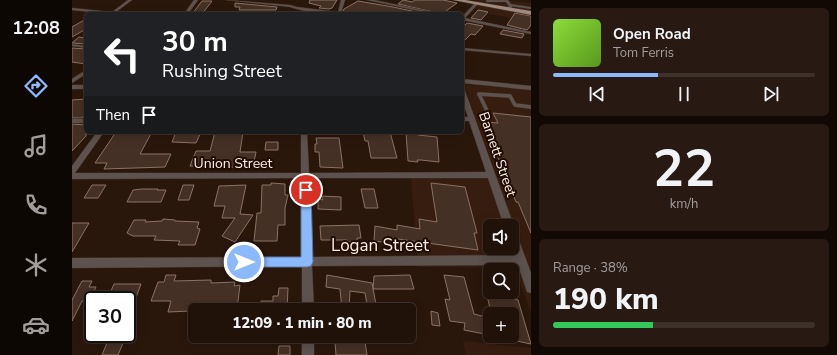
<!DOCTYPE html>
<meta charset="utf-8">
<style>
body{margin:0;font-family:"Nunito Sans",sans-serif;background:#281a12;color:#f1f3f6;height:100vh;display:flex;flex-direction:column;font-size:15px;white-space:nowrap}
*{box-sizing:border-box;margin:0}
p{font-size:13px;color:#a29d9c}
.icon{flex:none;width:22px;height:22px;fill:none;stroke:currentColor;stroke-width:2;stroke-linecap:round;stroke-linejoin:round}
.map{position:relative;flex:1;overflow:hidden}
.details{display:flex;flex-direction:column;gap:8px;padding:8px;background:#120905;width:306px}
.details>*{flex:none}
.guide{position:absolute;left:12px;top:12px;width:380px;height:122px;border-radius:6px;box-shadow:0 2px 10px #0003,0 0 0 1px #3d312a;background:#202124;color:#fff;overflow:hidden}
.tools{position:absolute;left:411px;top:219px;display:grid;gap:8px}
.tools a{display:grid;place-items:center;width:36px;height:36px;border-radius:6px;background:#201109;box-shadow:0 2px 10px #0003,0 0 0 1px #3d312a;font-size:20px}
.speed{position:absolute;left:12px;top:291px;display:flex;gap:8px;font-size:20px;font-weight:700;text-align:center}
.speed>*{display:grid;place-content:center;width:52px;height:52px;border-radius:50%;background:#201109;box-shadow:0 2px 10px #0003,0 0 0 1px #3d312a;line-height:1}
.speed .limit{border:2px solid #111;border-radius:6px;background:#fff;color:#111}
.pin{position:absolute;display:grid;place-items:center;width:34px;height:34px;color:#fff;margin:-17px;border:2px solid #fff;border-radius:50%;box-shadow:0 1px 4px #0007}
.me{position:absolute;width:44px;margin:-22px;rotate:90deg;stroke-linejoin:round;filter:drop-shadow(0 0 3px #0008)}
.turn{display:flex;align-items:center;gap:14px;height:84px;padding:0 12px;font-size:18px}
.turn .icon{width:52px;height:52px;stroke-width:2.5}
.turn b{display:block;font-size:28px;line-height:34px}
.then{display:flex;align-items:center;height:38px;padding:0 12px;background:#0003;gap:8px;font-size:15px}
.big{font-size:30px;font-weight:800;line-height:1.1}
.details .tile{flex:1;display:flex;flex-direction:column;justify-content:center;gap:6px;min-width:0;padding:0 14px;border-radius:6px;background:#281a12}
.details .dial{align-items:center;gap:0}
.dial b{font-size:52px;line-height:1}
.song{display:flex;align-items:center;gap:12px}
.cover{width:48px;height:48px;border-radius:6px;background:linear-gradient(135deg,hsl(90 70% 55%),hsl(90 70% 35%))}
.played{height:4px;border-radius:2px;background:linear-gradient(90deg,#8cb9fc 40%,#3d312a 40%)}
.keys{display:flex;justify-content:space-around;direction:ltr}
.charge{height:6px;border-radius:3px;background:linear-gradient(90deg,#34c759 38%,#3d312a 0)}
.trip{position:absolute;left:116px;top:303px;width:228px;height:40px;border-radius:6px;background:#201109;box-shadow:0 2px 10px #0003,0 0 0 1px #3d312a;font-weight:800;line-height:40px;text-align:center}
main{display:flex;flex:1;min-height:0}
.menu{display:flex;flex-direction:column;width:72px;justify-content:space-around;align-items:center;background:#0d0704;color:#a29d9c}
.menu .icon{width:28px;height:28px}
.menu .active{color:#8cb9fc}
.menu b{font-size:18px;color:#f1f3f6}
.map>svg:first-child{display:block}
.built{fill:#371d0f;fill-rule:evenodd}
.building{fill:#453025;stroke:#8b7265}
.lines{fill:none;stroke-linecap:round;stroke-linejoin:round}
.lane-far1-casing{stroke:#433126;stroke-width:2.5}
.lane-casing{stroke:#433126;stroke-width:4.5}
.street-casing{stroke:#433126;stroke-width:1}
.primary-casing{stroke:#433126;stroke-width:1}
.lane-far1{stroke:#5d524d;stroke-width:2}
.lane{stroke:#5d524d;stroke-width:3.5}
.street{fill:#5d524d;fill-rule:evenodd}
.primary{fill:#9f897e;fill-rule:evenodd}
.route{fill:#8cb9fc;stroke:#5b78a4}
.labels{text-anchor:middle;stroke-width:4;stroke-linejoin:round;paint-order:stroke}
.street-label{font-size:14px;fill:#fdeee7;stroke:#200d04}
.near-street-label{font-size:17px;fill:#fdeee7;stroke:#200d04}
</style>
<main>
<nav class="menu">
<b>12:08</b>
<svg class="icon active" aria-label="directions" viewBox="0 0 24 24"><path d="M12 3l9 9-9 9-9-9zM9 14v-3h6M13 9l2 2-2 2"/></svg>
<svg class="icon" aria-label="music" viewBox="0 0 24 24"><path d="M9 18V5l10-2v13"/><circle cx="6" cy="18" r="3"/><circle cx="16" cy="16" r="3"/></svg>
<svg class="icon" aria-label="phone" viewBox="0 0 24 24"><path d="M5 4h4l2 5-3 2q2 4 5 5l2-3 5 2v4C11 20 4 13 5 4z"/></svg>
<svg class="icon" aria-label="climate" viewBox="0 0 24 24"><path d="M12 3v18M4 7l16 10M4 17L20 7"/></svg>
<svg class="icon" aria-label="car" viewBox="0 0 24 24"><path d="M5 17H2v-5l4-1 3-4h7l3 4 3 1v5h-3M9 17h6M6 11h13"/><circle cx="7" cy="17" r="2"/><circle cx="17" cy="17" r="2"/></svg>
</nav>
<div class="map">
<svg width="459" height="355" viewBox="0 0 459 355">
<rect width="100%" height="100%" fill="#2a170c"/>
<path class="built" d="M405,0H435L437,1L459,3V12L403,2Z
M406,5L459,15V22L417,14L418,12L403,9Z
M391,84L459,90V312L442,267H346L339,178H426ZM418,226H440V248H418Z
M391,341L459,348V355H394Z"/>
<path class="building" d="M238,0H265L260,8L257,9L247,8L249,6L237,3Z
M331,0L340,2L343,0H371L385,3L370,14L326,4Z
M130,1H140L130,14H120Z
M286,1L321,7L354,14H284L271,11L272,9Z
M163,3L205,7L204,10H167L168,7H163Z
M406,10L416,12L409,20L399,18Z
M443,13L459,16V25L455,30L435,25Z
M14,19V29L0,37V27Z
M395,23L411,26L403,35L399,34L390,43V28Z
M431,30L452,34L450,38L428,34Z
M7,37L14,38V44L0,43Z
M0,48L14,49V64L0,62Z
M14,99V112L10,118H0V100Z
M421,113L459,117V233L446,202H444L412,122L426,123Z
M0,124L14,125V136L0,151Z
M44,132H80L68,154H99L93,167L32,169L35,163H23Z
M104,132H129L124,143L100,142Z
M143,132H171L168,152H184L182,162H180V164H164V167L133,168L134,166H118L124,151H138Z
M291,132H318L325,158H299L296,141H293Z
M334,132H346V135L365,137L367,162L349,160H345L346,162L336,161Z
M244,138H267L271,168L248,167L247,152H243V144H245Z
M194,142H206V150H193Z
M199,183L213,184V195H216L213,208V225H206L205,241H182L185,213H189L190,185H199Z
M359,183L393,187L405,233H402L406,250L319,238V243L302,241L303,226L325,230V225L348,229L347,219L365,222Z
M20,185H34L26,198H12Z
M111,185H122L117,200H106Z
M174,185L168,214L181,215L163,242L150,236L163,218H150L153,206H142L147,186Z
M70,189H86L85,190H94L89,202H55L61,190Z
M289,189H302L306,208H293Z
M250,196L269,197V210L246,209V199L251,200Z
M91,219L103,220V221L127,222L125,228L128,229L123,245H106L108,241L82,240L84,236H61L55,233L62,220H74L73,222L90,221Z
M0,223H17L0,252Z
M287,225L289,238H285V242H275V240H249L248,226Z
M94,275H104L102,281L139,280V283L163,282L162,286L168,285L165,309L96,312L99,301H79L86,282H92Z
M255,275L300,283L305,310H296L293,293L278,291L277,310H270L268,289L254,287Z
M338,275L342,289H301L302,276Z
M372,275L392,277L402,314L418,318V335L392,330L393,323L378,321L373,299L378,300Z
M10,281H20L17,287H24L17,301H10L0,321V300Z
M42,284H69L56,319L55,300H35Z
M207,288H216L215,310H188L189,301H201V296H206Z
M415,295L446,300L459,344L440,340V314L419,313Z
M359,311L366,313L368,326L360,325Z
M263,342H293L295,355H264Z
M35,343H51L46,355H30Z
M207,346H218V355H206Z"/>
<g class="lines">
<defs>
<path id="lane-far1" d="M415,1H435
M438,5L459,8"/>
<path id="lane" d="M417,115L407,94L438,96L443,105L459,107"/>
<path id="street" d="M56,0H60L44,12L50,14H37L0,10V8L40,12Z
M122,0H126L116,14H112Z
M154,0L218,5L225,7L266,12L269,0H273L269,13L274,14C256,14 235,13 218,7Z
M295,0H302L369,14H361Z
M432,0H436L440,5V11H438L436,5Z
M403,3L406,4L393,18L459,32V34L390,20V17Z
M0,44L14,46V48L0,46Z
M390,48L459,54V56L390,50Z
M14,70V74L0,83V79Z
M390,79L459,86V90L390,83Z
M0,85H14V89H0Z
M390,89L393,91L442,226L440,229V226H432L416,178H237L240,257L442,255L440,248V231L443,232L445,235L459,273V293L455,292L446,265L240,266L242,310H230V266L0,268V258L230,257L229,178L0,179V166L25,132H32L3,173H229V132H235L237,173L414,172L397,121H390V117H396L390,100Z
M0,119H14V123H0Z
M230,336H242V355H230Z"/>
<path id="primary" d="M381,0H393L459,11V15Z"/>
</defs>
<use href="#lane-far1" class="lane-far1-casing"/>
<use href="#lane" class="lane-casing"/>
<use href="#street" class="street-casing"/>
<use href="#primary" class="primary-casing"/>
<use href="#lane-far1" class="lane-far1"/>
<use href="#lane" class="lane"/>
<use href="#street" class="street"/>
<use href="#primary" class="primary"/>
</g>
<path class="route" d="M234,186L239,190L241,262L239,266L235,267H172L168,266L167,262L168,258L172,257H229V190Z"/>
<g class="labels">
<g class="street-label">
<text transform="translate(426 154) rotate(71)" y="5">Barnett Street</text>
<text x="161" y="168">Union Street</text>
</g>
<g class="near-street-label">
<text x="308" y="251">Logan Street</text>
</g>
</g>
</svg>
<div class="tools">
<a><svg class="icon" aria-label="sound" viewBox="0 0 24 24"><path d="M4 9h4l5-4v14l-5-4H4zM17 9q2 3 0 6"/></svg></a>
<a><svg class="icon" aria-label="search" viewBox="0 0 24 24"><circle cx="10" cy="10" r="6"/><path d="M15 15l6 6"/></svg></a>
<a>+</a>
</div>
<div class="speed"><div class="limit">30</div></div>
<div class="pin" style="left:234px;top:190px;background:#d93025"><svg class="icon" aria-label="arrive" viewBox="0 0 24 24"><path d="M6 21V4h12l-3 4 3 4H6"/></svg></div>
<svg class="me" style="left:172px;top:262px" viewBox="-20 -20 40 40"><circle r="17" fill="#8cb9fc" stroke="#fff" stroke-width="3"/><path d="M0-11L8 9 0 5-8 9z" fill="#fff"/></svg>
<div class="trip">12:09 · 1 min · 80 m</div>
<div class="guide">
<div class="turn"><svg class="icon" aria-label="left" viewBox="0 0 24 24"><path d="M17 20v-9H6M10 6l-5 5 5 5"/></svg><div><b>30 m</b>Rushing Street</div></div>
<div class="then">Then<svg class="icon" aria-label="arrive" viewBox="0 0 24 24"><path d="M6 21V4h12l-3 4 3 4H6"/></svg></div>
</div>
</div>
<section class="details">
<div class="tile">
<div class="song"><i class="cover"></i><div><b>Open Road</b><p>Tom Ferris</p></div></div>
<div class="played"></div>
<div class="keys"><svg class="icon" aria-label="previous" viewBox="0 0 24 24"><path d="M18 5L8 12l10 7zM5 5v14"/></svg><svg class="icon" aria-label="pause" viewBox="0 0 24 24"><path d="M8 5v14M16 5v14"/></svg><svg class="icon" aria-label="next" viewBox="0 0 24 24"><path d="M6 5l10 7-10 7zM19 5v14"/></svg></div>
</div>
<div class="tile dial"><b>22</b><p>km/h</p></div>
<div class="tile"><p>Range · 38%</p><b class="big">190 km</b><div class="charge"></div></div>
</section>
</main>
